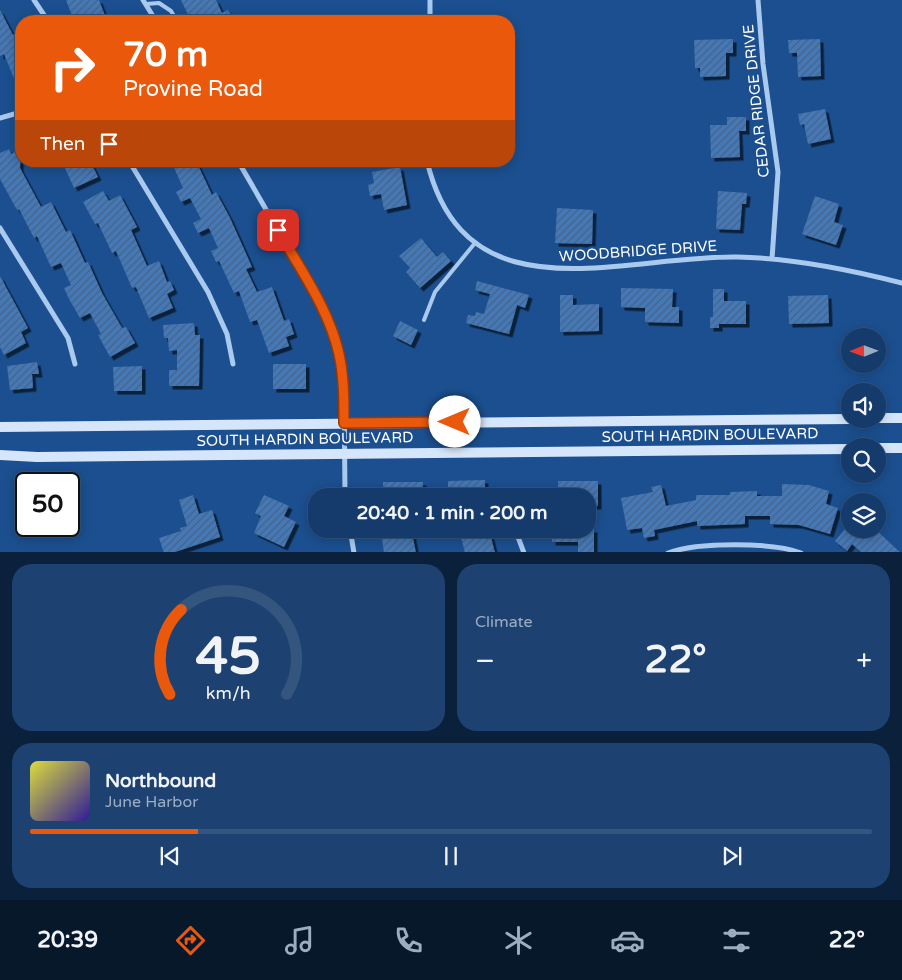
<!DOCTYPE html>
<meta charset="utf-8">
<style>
body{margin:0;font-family:"Varela Round",sans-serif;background:#1d4271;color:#f1f3f6;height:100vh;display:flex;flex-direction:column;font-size:19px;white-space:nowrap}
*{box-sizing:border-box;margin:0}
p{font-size:16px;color:#9dadc1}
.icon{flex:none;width:28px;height:28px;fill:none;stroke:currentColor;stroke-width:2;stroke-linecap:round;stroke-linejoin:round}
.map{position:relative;height:552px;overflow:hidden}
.sheet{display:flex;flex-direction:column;gap:12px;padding:12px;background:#0b203b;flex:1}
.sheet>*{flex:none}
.banner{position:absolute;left:15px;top:15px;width:500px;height:152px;border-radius:20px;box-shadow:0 2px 12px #0003,0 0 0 1px #33557e;background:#ea580c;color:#fff;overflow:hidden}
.needle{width:32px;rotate:269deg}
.fabs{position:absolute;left:841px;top:328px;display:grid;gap:10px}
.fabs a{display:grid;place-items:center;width:45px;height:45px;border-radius:50%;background:#143b6b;box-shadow:0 2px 12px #0003,0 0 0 1px #33557e;font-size:25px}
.speed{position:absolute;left:15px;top:472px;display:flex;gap:10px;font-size:25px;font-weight:700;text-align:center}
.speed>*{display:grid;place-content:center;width:65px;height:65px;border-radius:50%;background:#143b6b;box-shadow:0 2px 12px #0003,0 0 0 1px #33557e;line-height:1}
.speed .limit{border:2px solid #111;border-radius:8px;background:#fff;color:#111}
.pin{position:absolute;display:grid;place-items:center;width:42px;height:42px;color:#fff;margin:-21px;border-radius:10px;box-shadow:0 2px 8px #0006}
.me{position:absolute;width:55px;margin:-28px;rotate:270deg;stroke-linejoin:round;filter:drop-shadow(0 0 4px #0008)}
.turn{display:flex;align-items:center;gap:18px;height:105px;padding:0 25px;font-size:22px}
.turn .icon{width:65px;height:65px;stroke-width:2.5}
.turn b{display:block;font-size:35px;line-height:42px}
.then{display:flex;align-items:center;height:48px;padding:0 25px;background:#0003;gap:10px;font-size:19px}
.big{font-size:38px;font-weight:800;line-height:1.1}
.sheet .widget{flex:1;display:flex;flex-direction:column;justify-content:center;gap:8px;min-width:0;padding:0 18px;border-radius:20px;background:#1d4271}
.sheet .dial{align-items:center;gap:0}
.dial svg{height:130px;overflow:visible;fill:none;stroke:#33557e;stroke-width:7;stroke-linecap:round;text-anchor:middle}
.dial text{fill:#f1f3f6;stroke:none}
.song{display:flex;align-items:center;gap:15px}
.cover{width:60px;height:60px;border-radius:8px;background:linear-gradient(135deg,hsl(60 70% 55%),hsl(250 70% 35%))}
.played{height:5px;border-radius:2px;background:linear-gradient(90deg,#ea580c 20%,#33557e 20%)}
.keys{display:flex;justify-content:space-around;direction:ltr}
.heat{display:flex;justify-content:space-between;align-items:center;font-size:28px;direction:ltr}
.sheet .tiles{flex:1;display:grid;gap:12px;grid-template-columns:1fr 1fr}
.widget:last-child{grid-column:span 2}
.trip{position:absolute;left:308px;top:488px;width:288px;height:50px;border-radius:20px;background:#143b6b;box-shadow:0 2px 12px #0003,0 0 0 1px #33557e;font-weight:800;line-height:50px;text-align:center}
.tabs{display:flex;height:80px;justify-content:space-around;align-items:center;background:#08182b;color:#9dadc1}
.tabs .icon{width:35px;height:35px}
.tabs .active{color:#ea580c}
.tabs b{font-size:22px;color:#f1f3f6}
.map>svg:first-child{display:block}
.building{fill:url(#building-hatch);filter:url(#shadow)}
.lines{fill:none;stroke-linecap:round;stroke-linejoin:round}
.service{stroke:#a9c9ee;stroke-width:4}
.minor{stroke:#a9c9ee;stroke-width:5}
.secondary{stroke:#d6e6fa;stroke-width:10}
.route-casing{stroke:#983908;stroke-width:12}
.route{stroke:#ea580c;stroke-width:9}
.labels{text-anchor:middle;stroke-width:5;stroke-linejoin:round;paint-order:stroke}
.street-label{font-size:15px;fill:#fff;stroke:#1b4f8f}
</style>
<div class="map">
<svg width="902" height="553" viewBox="0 0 902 553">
<defs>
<pattern id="building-hatch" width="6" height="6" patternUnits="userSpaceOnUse" patternTransform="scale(1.25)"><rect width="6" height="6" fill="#4478b7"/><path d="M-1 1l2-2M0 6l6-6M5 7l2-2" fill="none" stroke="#486282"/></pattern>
<filter id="shadow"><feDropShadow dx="3.5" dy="3.5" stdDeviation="0" flood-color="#0009"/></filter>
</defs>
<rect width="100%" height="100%" fill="#1b4f8f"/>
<path class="building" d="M66,0H99L107,21H74Z
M181,0H216L222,13L228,10L234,21H191Z
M0,10L13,35L21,31V96L4,54L0,56Z
M733,39V53H726V76L700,77V68H695L694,40Z
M820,39L821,76L798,77L797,53H789L788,40Z
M825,109L831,139L808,144L804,124L800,125L798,114Z
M727,117H746V131H739L740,157L711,158L710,125H727Z
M9,149L11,154L21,149L20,168L41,207L51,202L66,232L70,230L85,263L88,262L102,293L122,328L126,327L135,343L110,357L98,335L101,334L90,313L80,318L69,299L64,288L71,285L61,263L51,267L37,236L34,238L19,209L17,210L0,179V153Z
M73,161H90L98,177L74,188L64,166Z
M171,161H196L212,195L216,192L230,218L252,267L246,269L257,292L272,287L284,321L289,319L294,334L286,337L289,346L269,353L257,320L250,322L239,291L234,293L219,261L216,262L211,251L218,248L209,228L198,233L193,223L201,219L190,198L181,202L176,192L183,188Z
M400,167L407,205L384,210L381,194L370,196L368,185L374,183L372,172Z
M103,191L109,201L120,195L137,227L131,230L147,266L159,261L167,282L170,281L174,290L167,294L173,308L149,318L136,287L132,288L116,251L112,253L98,223L95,224L83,202Z
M718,191L747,193L746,204H742L740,230L716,229Z
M815,196L839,204L834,222L843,225L836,245L802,234Z
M557,208L593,210L592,244L555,243Z
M421,238L437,257L443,252L451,261L420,288L406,272L410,268L399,256Z
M0,276L28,328L21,332L26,343L4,355L0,347Z
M477,281L529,295L525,308L517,305L509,334L466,323L468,315L475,316L476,312L484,314L490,294L475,290Z
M621,288L673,289L672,307H679V323L645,322V308L621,307Z
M713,289H724V301H746V324H719V328H710V317H713Z
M560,295H573V305L599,304V331L560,332Z
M828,295L829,323L789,324L788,296Z
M400,321L418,330L411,345L393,336Z
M194,323L195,335H200L199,386H169V370H177V350L169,351L168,338H164L163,325Z
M37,362L39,374H32L33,388L10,390L7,366Z
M273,364H306V389H273Z
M142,366V391H114L113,367Z
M485,480V494L444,496V488H448V481Z
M558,481H598V506H586V496L558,494Z
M383,482H423V495L383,496Z
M782,484L809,485L829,491L826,504L838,508L830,534L799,525L770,524V516H745V524L697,526V521L654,530L655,536L644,538L642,528L627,530L621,498L653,492L651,487L661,485L666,506L696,500V495H730V492L757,491V496H782Z
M193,495L199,514L212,510L220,537L172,553H164L159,538L181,531L180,528L187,526L179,500Z
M264,495L289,506L284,516L296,522L284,547L254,533L261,516L255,513Z
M459,529H489L495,553H465Z
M552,529H594V553H578V542H552Z
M845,529H875L901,553H862L852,544L847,551L835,541Z
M412,533L416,553H384L382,539Z"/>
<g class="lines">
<path class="service" d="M146,4L159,3L171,11L177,21
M424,320L435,292L475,243"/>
<path class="minor" d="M34,0L48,21
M143,0L156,21
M758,0L763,64L778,172L772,259
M430,21V0
M0,118L21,112
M129,161L208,292L227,334L233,364
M238,161L308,282L328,322L339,353L344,382L345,496
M427,161C465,320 622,255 737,257C793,258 848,269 902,283
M0,228L68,338L75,364
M350,529L354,553
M515,529L524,553
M668,553C697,542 773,542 801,553"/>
<path class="secondary" d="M878,418H902
M0,427L850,419
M878,448H902
M0,455L37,457L227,455L850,449"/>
</g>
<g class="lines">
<defs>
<path id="route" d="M278,230C300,269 329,309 339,354C344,377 344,399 344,423L455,422"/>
</defs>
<use href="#route" class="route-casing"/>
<use href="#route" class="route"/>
</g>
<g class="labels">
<g class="street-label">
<text transform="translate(756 101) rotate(-96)" y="5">CEDAR RIDGE DRIVE</text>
<text transform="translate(638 251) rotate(-4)" y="5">WOODBRIDGE DRIVE</text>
<text transform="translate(710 435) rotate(-1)" y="5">SOUTH HARDIN BOULEVARD</text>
<text transform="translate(305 439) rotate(-1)" y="5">SOUTH HARDIN BOULEVARD</text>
</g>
</g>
</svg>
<div class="fabs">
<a><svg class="needle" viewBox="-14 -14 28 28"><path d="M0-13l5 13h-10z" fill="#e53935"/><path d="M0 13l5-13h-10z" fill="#9dadc1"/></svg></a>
<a><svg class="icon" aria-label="sound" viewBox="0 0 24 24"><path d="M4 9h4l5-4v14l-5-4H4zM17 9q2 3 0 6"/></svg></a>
<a><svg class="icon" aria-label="search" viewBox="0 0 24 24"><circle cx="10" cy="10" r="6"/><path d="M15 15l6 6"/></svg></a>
<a><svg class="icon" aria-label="layers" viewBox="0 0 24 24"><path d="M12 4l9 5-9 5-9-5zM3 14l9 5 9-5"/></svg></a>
</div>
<div class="speed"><div class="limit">50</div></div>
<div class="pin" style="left:278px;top:230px;background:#d93025"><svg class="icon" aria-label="arrive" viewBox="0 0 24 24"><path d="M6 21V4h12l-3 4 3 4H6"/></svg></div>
<svg class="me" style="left:455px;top:422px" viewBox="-20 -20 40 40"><circle r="19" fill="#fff"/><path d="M0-13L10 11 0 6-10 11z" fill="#ea580c"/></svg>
<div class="trip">20:40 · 1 min · 200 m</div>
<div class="banner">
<div class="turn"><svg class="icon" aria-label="right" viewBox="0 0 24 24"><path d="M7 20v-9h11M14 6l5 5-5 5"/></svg><div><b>70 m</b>Provine Road</div></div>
<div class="then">Then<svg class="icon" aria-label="arrive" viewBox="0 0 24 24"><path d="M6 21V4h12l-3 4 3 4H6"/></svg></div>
</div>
</div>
<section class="sheet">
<div class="tiles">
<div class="widget dial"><svg viewBox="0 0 100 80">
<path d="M14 69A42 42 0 1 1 86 69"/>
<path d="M14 69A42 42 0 0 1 21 17" stroke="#ea580c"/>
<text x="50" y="56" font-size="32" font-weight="700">45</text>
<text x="50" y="72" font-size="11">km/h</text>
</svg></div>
<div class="widget"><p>Climate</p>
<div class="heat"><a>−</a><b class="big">22°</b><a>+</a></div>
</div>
<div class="widget">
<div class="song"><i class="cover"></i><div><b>Northbound</b><p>June Harbor</p></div></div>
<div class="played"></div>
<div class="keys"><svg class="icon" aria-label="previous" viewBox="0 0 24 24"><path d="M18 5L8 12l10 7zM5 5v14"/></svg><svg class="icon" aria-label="pause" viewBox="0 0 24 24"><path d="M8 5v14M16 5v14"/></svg><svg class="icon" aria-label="next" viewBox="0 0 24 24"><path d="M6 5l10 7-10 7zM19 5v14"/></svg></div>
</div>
</div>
</section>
<nav class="tabs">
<b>20:39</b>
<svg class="icon active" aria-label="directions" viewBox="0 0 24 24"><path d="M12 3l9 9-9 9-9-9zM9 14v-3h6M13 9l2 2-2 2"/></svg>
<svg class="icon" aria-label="music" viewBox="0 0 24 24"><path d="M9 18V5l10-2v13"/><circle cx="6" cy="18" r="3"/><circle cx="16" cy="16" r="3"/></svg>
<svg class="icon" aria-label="phone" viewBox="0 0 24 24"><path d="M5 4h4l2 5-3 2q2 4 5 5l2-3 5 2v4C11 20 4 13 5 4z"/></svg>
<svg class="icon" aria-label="climate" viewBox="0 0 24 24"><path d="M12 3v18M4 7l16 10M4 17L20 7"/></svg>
<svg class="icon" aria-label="car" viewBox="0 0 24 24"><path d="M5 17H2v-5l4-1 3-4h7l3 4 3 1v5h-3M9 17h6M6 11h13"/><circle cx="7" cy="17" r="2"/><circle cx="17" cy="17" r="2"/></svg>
<svg class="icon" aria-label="filters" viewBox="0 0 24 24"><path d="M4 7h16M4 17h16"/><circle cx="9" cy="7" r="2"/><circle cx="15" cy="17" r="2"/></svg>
<b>22°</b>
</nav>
